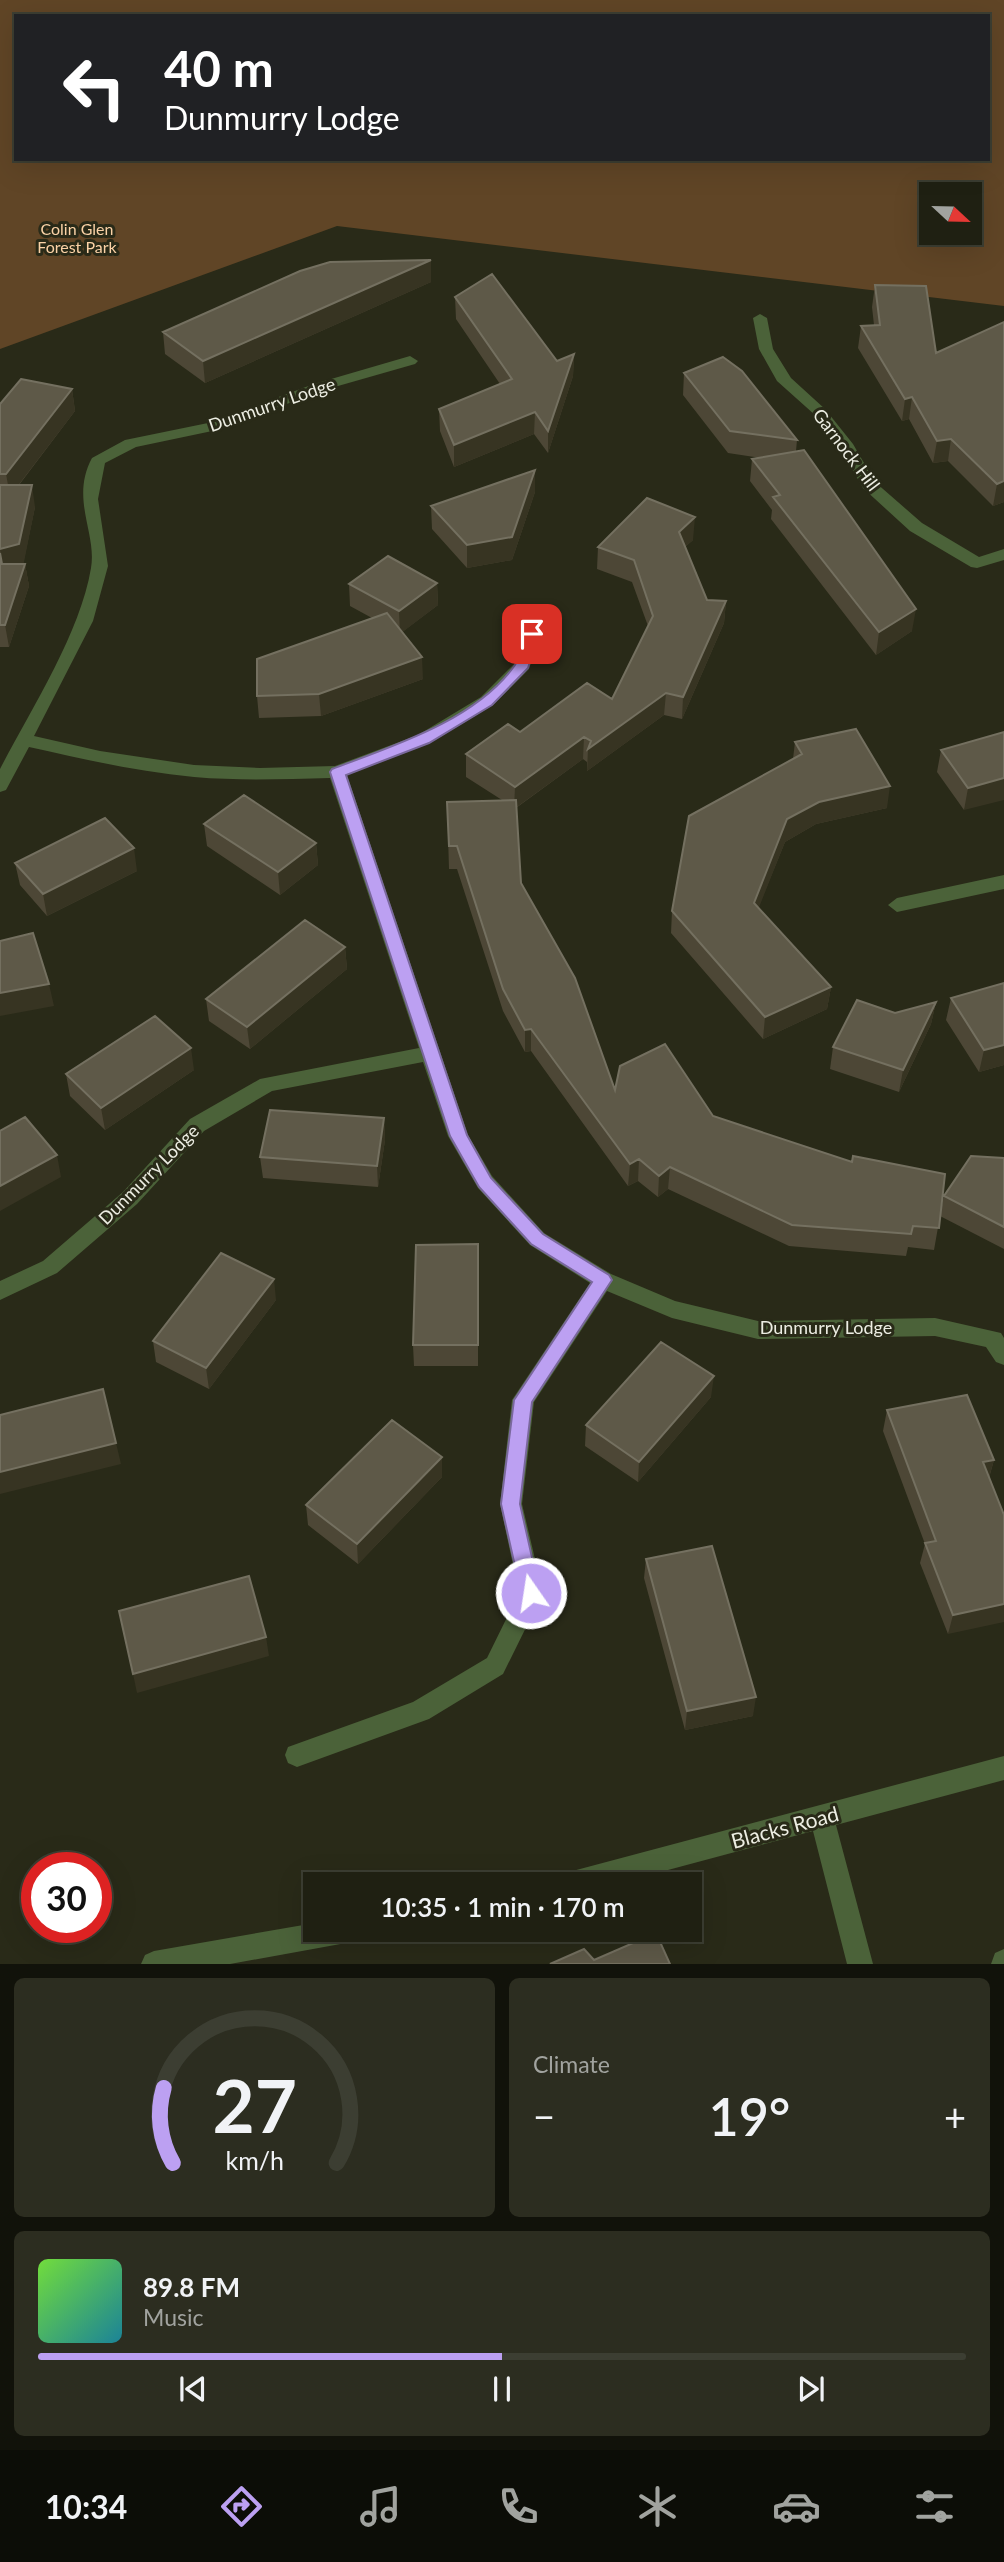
<!DOCTYPE html>
<meta charset="utf-8">
<style>
body{margin:0;font-family:Lato,sans-serif;background:#2c2d20;color:#f1f3f6;height:100vh;display:flex;flex-direction:column;font-size:26px;white-space:nowrap}
*{box-sizing:border-box;margin:0}
p{font-size:23px;color:#a1a39f}
.icon{flex:none;width:38px;height:38px;fill:none;stroke:currentColor;stroke-width:2;stroke-linecap:round;stroke-linejoin:round}
.map{position:relative;height:1964px;overflow:hidden}
.panel{display:flex;flex-direction:column;gap:14px;padding:14px;background:#11120a;flex:1}
.panel>*{flex:none}
.top-card{position:absolute;left:14px;top:14px;width:976px;height:147px;border-radius:0px;box-shadow:0 7px 28px #0002,0 0 0 2px #3c3e32;background:#202124;color:#fff;overflow:hidden}
.needle{width:46px;rotate:112deg}
.controls{position:absolute;left:919px;top:182px;display:grid;gap:14px}
.controls a{display:grid;place-items:center;width:63px;height:63px;border-radius:0px;background:#1f2012;box-shadow:0 7px 28px #0002,0 0 0 2px #3c3e32;font-size:35px}
.speed{position:absolute;left:21px;top:1852px;display:flex;gap:14px;font-size:35px;font-weight:700;text-align:center}
.speed>*{display:grid;place-content:center;width:91px;height:91px;border-radius:50%;background:#1f2012;box-shadow:0 7px 28px #0002,0 0 0 2px #3c3e32;line-height:1}
.speed .limit{border:10px solid #d22;background:#fff;color:#111}
.pin{position:absolute;display:grid;place-items:center;width:60px;height:60px;color:#fff;margin:-30px;border-radius:14px;box-shadow:0 4px 10px #0006}
.me{position:absolute;width:77px;margin:-38px;rotate:347deg;stroke-linejoin:round;filter:drop-shadow(0 0 5px #0008)}
.turn{display:flex;align-items:center;gap:24px;height:147px;padding:0 35px;font-size:32px}
.turn .icon{width:91px;height:91px;stroke-width:2.5}
.turn b{display:block;font-size:49px;line-height:60px}
.big{font-size:52px;font-weight:600;line-height:1.1}
.panel .card{flex:1;display:flex;flex-direction:column;justify-content:center;gap:10px;min-width:0;padding:0 24px;border-radius:10px;background:#2c2d20}
.panel .dial{align-items:center;gap:0}
.dial svg{height:182px;overflow:visible;fill:none;stroke:#3c3e32;stroke-width:7;stroke-linecap:round;text-anchor:middle}
.dial text{fill:#f1f3f6;stroke:none}
.song{display:flex;align-items:center;gap:21px}
.cover{width:84px;height:84px;border-radius:10px;background:linear-gradient(135deg,hsl(100 70% 55%),hsl(190 70% 35%))}
.played{height:7px;border-radius:4px;background:linear-gradient(90deg,#bca0f2 50%,#3c3e32 50%)}
.keys{display:flex;justify-content:space-around;direction:ltr}
.heat{display:flex;justify-content:space-between;align-items:center;font-size:38px;direction:ltr}
.panel .tiles{flex:1;display:grid;gap:14px;grid-template-columns:1fr 1fr}
.card:last-child{grid-column:span 2}
.trip{position:absolute;left:303px;top:1872px;width:399px;height:70px;border-radius:0px;background:#1f2012;box-shadow:0 7px 28px #0002,0 0 0 2px #3c3e32;font-weight:600;line-height:70px;text-align:center}
.menu{display:flex;height:112px;justify-content:space-around;align-items:center;background:#0c0d07;color:#a1a39f}
.menu .icon{width:49px;height:49px}
.menu .on{color:#bca0f2}
.menu b{font-size:32px;color:#f1f3f6}
.map>svg:first-child{display:block}
.green{fill:#604526;fill-rule:evenodd}
.lines{fill:none;stroke-linecap:round;stroke-linejoin:round}
.minor{fill:#4b6239;fill-rule:evenodd}
.wall{fill:#4d4736}
.shaded-wall{fill:#373422}
.building{fill:#5e5948;stroke:#747060;stroke-width:2}
.route{fill:#bca0f2;stroke:#7a689d;stroke-width:2}
.labels{text-anchor:middle;stroke-width:6;stroke-linejoin:round;paint-order:stroke}
.far-park-label{font-size:16px;fill:#fbd2a6;stroke:#292a18}
.street-label{font-size:18px;fill:#ecede2;stroke:#292a18}
.near-street-label{font-size:21px;fill:#ecede2;stroke:#292a18}
</style>
<div class="map">
<svg width="1004" height="1964" viewBox="0 0 1004 1964">
<rect width="100%" height="100%" fill="#292a18"/>
<path class="green" d="M0,0H1004V306L337,226L0,349ZM16,16H989V159H16ZM931,194H970V233H931Z"/>
<g class="lines">
<path class="minor" d="M760,314L767,318L773,349L791,378L825,409L853,444L875,482L922,523L979,557L1004,549V560L977,568L971,567L910,531L863,488L838,445L815,415L777,381L759,349L753,318Z
M410,356L418,361L415,364L324,390L217,430L136,447L105,463L98,499L108,566L93,621L34,736L100,751L194,765L260,768L335,766L418,735L481,697L515,663L526,630H538L540,634L529,669L493,705L430,743L347,775L468,1135L492,1176L544,1233L611,1274L675,1301L758,1321L935,1318L1001,1333L1004,1338V1365L996,1362L986,1347L935,1336L758,1339L672,1318L607,1291L534,1402L522,1504L543,1593L503,1674L429,1719L297,1767L288,1763L285,1755L288,1747L413,1702L487,1658L519,1593L500,1504L512,1400L590,1283L530,1245L478,1188L448,1136L423,1062L272,1091L204,1131L137,1204L57,1273L0,1300V1281L43,1261L123,1192L190,1119L260,1079L419,1048L330,778C285,779 240,781 194,777C139,772 83,759 29,747L6,790L0,792V769C31,709 80,634 91,568C97,533 70,499 92,458L125,440L208,423L314,384Z
M1004,875V889L897,912L888,905L897,898Z
M1004,1756V1780L836,1825L873,1964H847L813,1831L612,1885H552L556,1876L565,1873Z
M315,1923V1930H359L355,1939L346,1943L230,1964H141L145,1955L154,1951Z
M1004,1949V1964H991L995,1953Z"/>
</g>
<path class="wall" d="M431,260V282L205,383L165,354L163,332Z
M875,285L936,353L1004,322V502L993,506L948,461L933,463L909,419L902,421L858,348L861,326L874,325L872,307Z
M455,297L557,361L574,354L573,376L548,453L534,434L454,467L440,431L439,409L500,384L456,319Z
M684,373L797,440L796,451L912,631L876,655L771,519L772,510L750,481L752,459L761,458L728,453L683,395Z
M72,389L75,411L19,485L35,507L23,564H25L29,586L9,647H0V404Z
M535,470V492L512,560L467,568L432,529L431,506Z
M693,540L685,547L707,600L726,601L724,623L682,719L664,715L587,771V762L583,759L516,808L521,883L615,1090L713,1116L940,1214L944,1196L1004,1158V1249L940,1216L934,1250L908,1247L906,1256L789,1246L668,1189L658,1197L638,1181L628,1186L531,1051L525,1052L503,1011L457,869H449L447,802L502,800L466,777V754L612,699L648,626L632,582L597,569L598,547Z
M437,583L438,605L402,632L423,679L321,716L259,718L257,696L372,618L350,606L349,584Z
M1004,732L964,810L937,772L941,750Z
M795,742L887,808L816,824L785,842L758,908L831,987L827,1009L763,1039L671,933L672,911L793,759Z
M204,824L316,843L318,865L280,895L207,846Z
M15,863L137,871L47,916L20,885Z
M345,947L347,969L250,1049L209,1021L206,999Z
M1004,983V1065L979,1072L946,1020L951,998Z
M936,1002L931,1024L899,1092L830,1069L833,1047L895,1013Z
M194,1070L105,1130L70,1096L66,1074Z
M384,1118L385,1140L378,1187L263,1178L260,1157Z
M478,1244V1366H414L413,1345Z
M276,1300L209,1389L156,1362L153,1341Z
M711,1397L638,1482L585,1446L586,1425Z
M887,1410L994,1460L989,1478L1004,1515L948,1634L920,1563L925,1544L883,1431Z
M442,1457V1477L358,1564L308,1525L306,1505Z
M646,1559L753,1716L685,1730L644,1578Z"/>
<path class="shaded-wall" d="M431,260V282L205,383L203,361Z
M574,354L573,376L548,453V431Z
M72,389L75,411L10,496L6,474Z
M912,397L909,419L902,421L905,399Z
M535,412L534,434L454,467V445Z
M951,439L948,461L933,463L937,441Z
M535,470V492L512,560L467,568V545Z
M1004,481V502L993,506L997,484Z
M32,485L35,507L23,567L2,564L0,549Z
M695,517L693,540L677,554L679,532Z
M25,564L29,586L9,647L5,625Z
M437,583L438,605L400,634L399,611Z
M726,601L724,623L682,719L683,697Z
M916,609L912,631L876,655L879,632Z
M422,657L423,679L321,716L319,694Z
M666,693L664,715L587,771L588,749Z
M584,737L583,759L514,809L515,787Z
M1004,778V800L964,810L968,788Z
M890,786L887,808L816,824L785,842L752,925L754,903L787,819L819,802Z
M316,843L318,865L280,895L278,872Z
M134,848L137,871L47,916L43,894Z
M345,947L347,969L250,1049L247,1027Z
M49,984L54,1006L0,1016V993Z
M831,987L827,1009L763,1039L765,1017Z
M936,1002L931,1024L899,1092L903,1070Z
M531,1029V1051L525,1052V1030Z
M1004,1045V1065L979,1072L984,1050Z
M191,1048L194,1070L105,1130L101,1108Z
M384,1118L385,1140L378,1187L377,1166Z
M57,1155L61,1177L0,1211V1186Z
M639,1159L638,1181L628,1186L630,1164Z
M670,1167L668,1189L658,1197L659,1176Z
M274,1279L276,1300L209,1389L206,1368Z
M714,1376L711,1397L638,1482L639,1462Z
M116,1443L121,1464L0,1494V1472Z
M442,1457V1477L358,1564L357,1544Z
M994,1460L988,1480L983,1462Z
M1004,1604V1622L948,1634L953,1615Z
M266,1637L269,1656L137,1693L133,1674Z
M756,1697L753,1716L685,1730L687,1711Z"/>
<path class="building" d="M431,260L203,361L163,332L300,271L330,262Z
M492,274L557,361L574,354L548,431L535,412L454,445L439,409L512,379L455,297Z
M875,285L926,286L936,353L1004,322V481L997,484L951,439L937,441L912,397L905,399L861,326L880,325Z
M723,357L742,371L797,440L730,431L684,373Z
M21,379L72,389L6,474H0V404Z
M804,450L916,609L879,632L773,497L780,495L752,459Z
M535,470L512,537L467,545L431,506Z
M0,485H32L19,544L0,549Z
M647,498L695,517L679,532L707,600L726,601L683,697L666,693L588,749L591,741L584,737L515,787L466,754L508,724L520,732L587,683L612,699L653,616L634,560L598,547Z
M0,553L2,564H25L5,625H0Z
M388,556L437,583L399,611L349,584Z
M387,613L422,657L319,694L257,696V659Z
M856,729L890,786L819,802L787,819L754,903L831,987L765,1017L672,911L689,816L802,754L795,742Z
M1004,732V778L968,788L941,750Z
M244,795L316,843L278,872L204,824Z
M516,800L521,883L575,978L615,1090L620,1066L665,1044L713,1116L852,1162L853,1156L945,1174L939,1228L913,1226L911,1234L792,1225L670,1167L659,1176L639,1159L630,1164L531,1029L525,1030L503,989L457,846H449L447,802Z
M105,818L134,848L43,894L15,863Z
M305,920L345,947L247,1027L206,999Z
M33,933L49,984L0,993V941Z
M1004,983V1045L984,1050L951,998Z
M857,1000L895,1013L936,1002L903,1070L833,1047Z
M155,1016L191,1048L101,1108L66,1074Z
M270,1110L384,1118L377,1166L260,1157Z
M25,1117L57,1155L0,1186V1131Z
M971,1156L1004,1158V1227L944,1196Z
M478,1244V1345H413L416,1245Z
M221,1253L274,1279L206,1368L153,1341Z
M661,1342L714,1376L639,1462L586,1425Z
M103,1389L116,1443L0,1472V1415Z
M967,1395L994,1460L983,1462L1004,1515V1604L953,1615L925,1543L936,1541L887,1410Z
M392,1420L442,1457L357,1544L306,1505Z
M712,1546L756,1697L687,1711L646,1559Z
M249,1576L266,1637L133,1674L119,1611Z
M656,1933L670,1964H550L584,1949L594,1960Z"/>
<path class="route" d="M532,629L539,634L528,668L492,705L429,743L346,775L467,1135L491,1178L543,1234L609,1275L612,1280L532,1402L520,1504L540,1593L538,1599L531,1601L524,1599L521,1593L501,1504L514,1400L592,1282L531,1244L479,1187L450,1136L330,772L332,769C393,746 476,720 515,665C521,657 522,643 525,634Z"/>
<g class="labels">
<g class="far-park-label">
<text x="77" y="235">Colin Glen<tspan x="77" dy="18">Forest Park</tspan></text>
</g>
<g class="street-label">
<text transform="translate(272 405) rotate(-19)" y="6">Dunmurry Lodge</text>
<text transform="translate(846 450) rotate(53)" y="6">Garnock Hill</text>
<text transform="translate(149 1175) rotate(-45)" y="6">Dunmurry Lodge</text>
<text x="826" y="1334">Dunmurry Lodge</text>
</g>
<g class="near-street-label">
<text transform="translate(785 1828) rotate(-15)" y="7">Blacks Road</text>
</g>
</g>
</svg>
<div class="controls">
<a><svg class="needle" viewBox="-14 -14 28 28"><path d="M0-13l5 13h-10z" fill="#e53935"/><path d="M0 13l5-13h-10z" fill="#a1a39f"/></svg></a>
</div>
<div class="speed"><div class="limit">30</div></div>
<div class="pin" style="left:532px;top:634px;background:#d93025"><svg class="icon" aria-label="arrive" viewBox="0 0 24 24"><path d="M6 21V4h12l-3 4 3 4H6"/></svg></div>
<svg class="me" style="left:531px;top:1593px" viewBox="-20 -20 40 40"><circle r="17" fill="#bca0f2" stroke="#fff" stroke-width="3"/><path d="M0-11L8 9 0 5-8 9z" fill="#fff"/></svg>
<div class="trip">10:35 · 1 min · 170 m</div>
<div class="top-card">
<div class="turn"><svg class="icon" aria-label="left" viewBox="0 0 24 24"><path d="M17 20v-9H6M10 6l-5 5 5 5"/></svg><div><b>40 m</b>Dunmurry Lodge</div></div>
</div>
</div>
<section class="panel">
<div class="tiles">
<div class="card dial"><svg viewBox="0 0 100 80">
<path d="M14 69A42 42 0 1 1 86 69"/>
<path d="M14 69A42 42 0 0 1 10 36" stroke="#bca0f2"/>
<text x="50" y="56" font-size="32" font-weight="700">27</text>
<text x="50" y="72" font-size="11">km/h</text>
</svg></div>
<div class="card"><p>Climate</p>
<div class="heat"><a>−</a><b class="big">19°</b><a>+</a></div>
</div>
<div class="card">
<div class="song"><i class="cover"></i><div><b>89.8 FM</b><p>Music</p></div></div>
<div class="played"></div>
<div class="keys"><svg class="icon" aria-label="previous" viewBox="0 0 24 24"><path d="M18 5L8 12l10 7zM5 5v14"/></svg><svg class="icon" aria-label="pause" viewBox="0 0 24 24"><path d="M8 5v14M16 5v14"/></svg><svg class="icon" aria-label="next" viewBox="0 0 24 24"><path d="M6 5l10 7-10 7zM19 5v14"/></svg></div>
</div>
</div>
</section>
<nav class="menu">
<b>10:34</b>
<svg class="icon on" aria-label="directions" viewBox="0 0 24 24"><path d="M12 3l9 9-9 9-9-9zM9 14v-3h6M13 9l2 2-2 2"/></svg>
<svg class="icon" aria-label="music" viewBox="0 0 24 24"><path d="M9 18V5l10-2v13"/><circle cx="6" cy="18" r="3"/><circle cx="16" cy="16" r="3"/></svg>
<svg class="icon" aria-label="phone" viewBox="0 0 24 24"><path d="M5 4h4l2 5-3 2q2 4 5 5l2-3 5 2v4C11 20 4 13 5 4z"/></svg>
<svg class="icon" aria-label="climate" viewBox="0 0 24 24"><path d="M12 3v18M4 7l16 10M4 17L20 7"/></svg>
<svg class="icon" aria-label="car" viewBox="0 0 24 24"><path d="M5 17H2v-5l4-1 3-4h7l3 4 3 1v5h-3M9 17h6M6 11h13"/><circle cx="7" cy="17" r="2"/><circle cx="17" cy="17" r="2"/></svg>
<svg class="icon" aria-label="filters" viewBox="0 0 24 24"><path d="M4 7h16M4 17h16"/><circle cx="9" cy="7" r="2"/><circle cx="15" cy="17" r="2"/></svg>
</nav>
